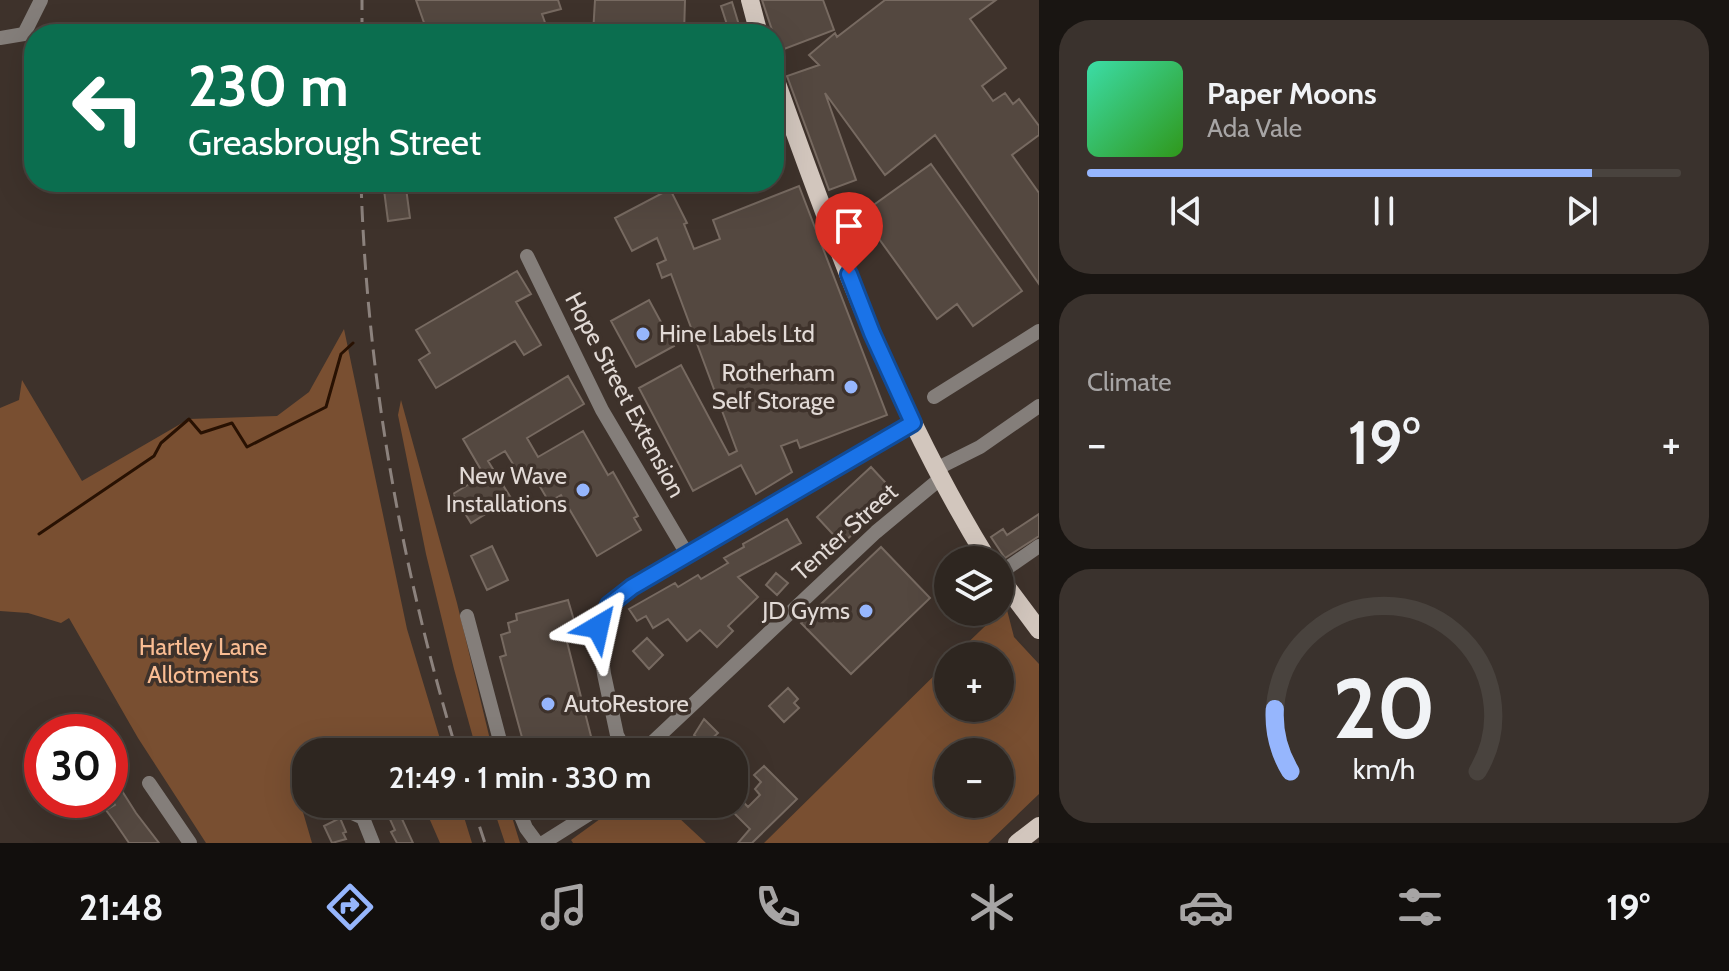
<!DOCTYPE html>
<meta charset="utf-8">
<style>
body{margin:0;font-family:Cabin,sans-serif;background:#3a322d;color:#f1f3f6;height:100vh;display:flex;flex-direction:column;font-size:30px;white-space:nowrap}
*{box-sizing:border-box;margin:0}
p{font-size:26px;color:#a7a5a5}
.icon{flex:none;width:44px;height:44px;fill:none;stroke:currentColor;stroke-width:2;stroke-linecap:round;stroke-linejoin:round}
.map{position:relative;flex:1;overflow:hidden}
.details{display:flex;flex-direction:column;gap:20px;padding:20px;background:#191512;width:690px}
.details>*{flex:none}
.top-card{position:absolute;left:24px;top:24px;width:760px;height:168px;border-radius:32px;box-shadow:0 8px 32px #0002,0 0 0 2px #49433e;background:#0b6e4f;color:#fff;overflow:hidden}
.controls{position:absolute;left:934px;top:546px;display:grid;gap:16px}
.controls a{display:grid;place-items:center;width:80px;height:80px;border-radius:50%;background:#2e2620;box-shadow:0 8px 32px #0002,0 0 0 2px #49433e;font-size:40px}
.speed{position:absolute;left:24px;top:714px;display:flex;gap:16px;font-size:40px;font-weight:700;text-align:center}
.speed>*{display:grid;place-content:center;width:104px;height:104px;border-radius:50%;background:#2e2620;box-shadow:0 8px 32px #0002,0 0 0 2px #49433e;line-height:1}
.speed .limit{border:12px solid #d22;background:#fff;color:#111}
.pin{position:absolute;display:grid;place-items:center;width:68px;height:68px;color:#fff;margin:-82px -34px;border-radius:50% 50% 50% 0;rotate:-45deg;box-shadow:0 0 8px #0007}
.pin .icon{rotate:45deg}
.me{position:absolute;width:88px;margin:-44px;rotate:36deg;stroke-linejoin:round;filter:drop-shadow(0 0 6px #0008)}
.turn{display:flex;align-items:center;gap:28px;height:168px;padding:0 32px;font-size:36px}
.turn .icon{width:104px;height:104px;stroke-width:2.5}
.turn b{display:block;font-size:56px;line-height:68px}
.big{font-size:60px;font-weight:600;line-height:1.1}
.details .widget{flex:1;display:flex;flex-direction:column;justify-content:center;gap:12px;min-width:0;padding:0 28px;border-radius:32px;background:#3a322d}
.details .dial{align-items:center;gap:0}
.dial svg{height:208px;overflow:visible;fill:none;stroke:#49433e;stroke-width:7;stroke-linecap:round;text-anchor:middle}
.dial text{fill:#f1f3f6;stroke:none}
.song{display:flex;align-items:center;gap:24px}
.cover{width:96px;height:96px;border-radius:12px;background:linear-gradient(135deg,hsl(160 70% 55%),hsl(110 70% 35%))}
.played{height:8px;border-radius:4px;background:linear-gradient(90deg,#96b6fd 85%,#49433e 85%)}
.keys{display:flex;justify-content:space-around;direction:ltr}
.heat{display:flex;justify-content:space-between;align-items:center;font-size:44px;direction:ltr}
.trip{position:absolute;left:292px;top:738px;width:456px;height:80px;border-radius:32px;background:#2e2620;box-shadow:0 8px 32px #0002,0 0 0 2px #49433e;font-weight:600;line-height:80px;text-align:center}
.dock{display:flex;height:128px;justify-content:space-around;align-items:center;background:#120f0d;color:#a7a5a5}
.dock .icon{width:56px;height:56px}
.dock .on{color:#96b6fd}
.dock b{font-size:36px;color:#f1f3f6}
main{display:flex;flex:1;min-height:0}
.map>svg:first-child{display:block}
.green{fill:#794f31;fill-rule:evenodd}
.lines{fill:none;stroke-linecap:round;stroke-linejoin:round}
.stream{stroke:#281102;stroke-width:3}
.building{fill:#544840;stroke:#776a61;stroke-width:2}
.minor{stroke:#847e7a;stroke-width:14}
.major{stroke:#d2c6bd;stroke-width:18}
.rail{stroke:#8c827d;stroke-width:3;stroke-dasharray:16 8;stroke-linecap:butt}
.route-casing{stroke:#114b97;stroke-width:20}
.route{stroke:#1a73e8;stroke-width:14}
.poi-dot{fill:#96b6fd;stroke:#3e322b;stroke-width:3}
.labels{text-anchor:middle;stroke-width:7;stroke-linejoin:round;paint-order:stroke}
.poi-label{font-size:24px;fill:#e2dad6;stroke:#3e322b;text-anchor:end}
.street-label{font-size:24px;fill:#e2dad6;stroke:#3e322b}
.park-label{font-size:24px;fill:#fabd93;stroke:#3e322b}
</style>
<main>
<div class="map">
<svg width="1039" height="843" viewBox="0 0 1039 843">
<rect width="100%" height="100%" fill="#3e322b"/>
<path class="green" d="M344,329L407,629L444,752H306V791L298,795L312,843H206L138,738L69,618L61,623L28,613L0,611V408L19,400L22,380L82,481L189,419L277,416L309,392Z
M401,400L457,603L493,752H477L454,669L426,554L398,415Z
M1006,606L1014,637L1039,664V794L988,843H764L948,662V708H1000V656H954ZM948,752H1000V804H948Z
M423,804H460L472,843H440Z
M492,804H508L520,843H505Z
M616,804H664L706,843H573L571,840L611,811Z"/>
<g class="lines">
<path class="stream" d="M39,534L154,456L161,443L189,419L201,433L232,423L247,447L326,407L341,354L353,343"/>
</g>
<path class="building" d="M416,0H558L561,9L542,14L549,34H428Z
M595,0H685L684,34H593Z
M762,0H823L834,30L779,51Z
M885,0H996L970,19L1006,68L982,86L993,101L1005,93L1013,104L1019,99L1039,126V135L1012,155L1039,193V284L935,135L885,175L825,93L856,180L829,190L787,76L819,65L809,55L835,33L837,37Z
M732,2L739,25L742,34H730L721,6Z
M931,164L1022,291L973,326L957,304L937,319L861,214Z
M799,186L887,415L800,448L797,440L781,446L792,472L756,494L741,465L693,491L639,388L681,365L729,455L737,451L671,274L662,278L657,264L666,260L657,238L632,251L615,218L670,189L687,223L684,224L694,249L720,239L713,220Z
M406,188L410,218L388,221L384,190Z
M517,271L531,294L516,302L541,345L524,355L515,341L436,388L419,360L430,353L416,330Z
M649,300L674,346L636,367L611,321Z
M568,376L584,404L527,438L538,457L583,431L608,475L613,472L638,516L634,518L641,530L597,556L561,495L549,502L532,473L522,479L505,451L488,461L511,498L471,523L453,494L484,475L463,439Z
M871,467L896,494L842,544L817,517Z
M1039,514V536L1005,558L991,537L1003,529L1007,535Z
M787,519L801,543L738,577L758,597L728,626L733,631L717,647L700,630L687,641L668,619L653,628L646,616L637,621L629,609L675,583L678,587L698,575L701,579L728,563L724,558L744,547L743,544Z
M492,546L508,580L487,590L471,556Z
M881,547L930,598L851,674L801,623Z
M776,573L788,583L777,595L766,585Z
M568,600L576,627L564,630L595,752H526L500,657L506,655L501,635L510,632L508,623L517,620L516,614Z
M647,638L663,655L649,669L633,651Z
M788,688L798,699L794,703L799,708L784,722L769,706Z
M704,719L718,733L705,745L694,735Z
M764,766L797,799L752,843H738L750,829L725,804H734V792L748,807L760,795L755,789L761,782L754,775Z
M110,772L136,813L159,843H129L114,821L106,810L115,805L110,797Z
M389,804L405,807L410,816L402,819L413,843H397L391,832L395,830L388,815L393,812Z
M340,818L346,832L343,833L346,839L332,843L324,826Z"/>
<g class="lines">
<path class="minor" d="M0,38L24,34L41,0
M527,256L602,410L687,554
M934,397L1039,331
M936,469L980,447L1039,406
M1000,573L1039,546
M467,616L503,752
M631,752L624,748L617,735L604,674L598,627L609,605L673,562L913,423
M642,752L876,532L941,478
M149,783L190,843
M516,804L526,828L537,843
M350,812L363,818L377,805
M363,818L373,843
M543,843L605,804"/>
<path class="major" d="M750,0L759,34
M774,75C833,241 895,410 988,560
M1000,578L1039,630
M1017,843L1039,826"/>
<path class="rail" d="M362,34V0
M361,182C367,375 401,567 457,752
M472,804L485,843"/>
</g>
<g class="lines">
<defs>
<path id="route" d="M598,627L609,605L632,587L913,423L872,333L849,274"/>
</defs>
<use href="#route" class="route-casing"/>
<use href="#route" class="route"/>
</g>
<g class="poi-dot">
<circle cx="643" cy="334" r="8"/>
<circle cx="851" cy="387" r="8"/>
<circle cx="583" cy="490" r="8"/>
<circle cx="866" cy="611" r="8"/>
<circle cx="548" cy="704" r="8"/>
</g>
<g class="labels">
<g class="poi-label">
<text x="659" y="342" text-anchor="start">Hine Labels Ltd</text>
<text x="835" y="381">Rotherham<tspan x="835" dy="28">Self Storage</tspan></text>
<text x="567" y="484">New Wave<tspan x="567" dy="28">Installations</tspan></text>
<text x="850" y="619">JD Gyms</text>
<text x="564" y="712" text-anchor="start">AutoRestore</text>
</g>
<g class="street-label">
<text transform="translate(625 395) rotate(62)" y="8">Hope Street Extension</text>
<text transform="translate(845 532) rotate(-42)" y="8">Tenter Street</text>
</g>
<g class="park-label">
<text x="203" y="655">Hartley Lane<tspan x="203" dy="28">Allotments</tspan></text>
</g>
</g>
</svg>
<div class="controls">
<a><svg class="icon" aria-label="layers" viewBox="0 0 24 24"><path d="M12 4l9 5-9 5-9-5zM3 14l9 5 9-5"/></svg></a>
<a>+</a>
<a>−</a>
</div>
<div class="speed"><div class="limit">30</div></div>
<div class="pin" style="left:849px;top:274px;background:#d93025"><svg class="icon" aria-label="arrive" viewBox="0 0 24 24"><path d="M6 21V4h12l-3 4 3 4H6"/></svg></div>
<svg class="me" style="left:598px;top:627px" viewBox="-20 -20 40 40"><path d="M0-17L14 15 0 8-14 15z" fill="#1a73e8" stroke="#fff" stroke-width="4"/></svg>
<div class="trip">21:49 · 1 min · 330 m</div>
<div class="top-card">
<div class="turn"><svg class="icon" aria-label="left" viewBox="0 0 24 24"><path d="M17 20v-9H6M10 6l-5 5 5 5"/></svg><div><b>230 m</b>Greasbrough Street</div></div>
</div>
</div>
<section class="details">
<div class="widget">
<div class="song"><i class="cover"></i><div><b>Paper Moons</b><p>Ada Vale</p></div></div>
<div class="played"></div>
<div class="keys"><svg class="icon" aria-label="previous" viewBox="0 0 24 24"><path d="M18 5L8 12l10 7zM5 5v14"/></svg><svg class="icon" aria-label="pause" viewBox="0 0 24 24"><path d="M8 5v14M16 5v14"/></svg><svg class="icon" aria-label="next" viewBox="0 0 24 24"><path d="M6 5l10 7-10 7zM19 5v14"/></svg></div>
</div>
<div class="widget"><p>Climate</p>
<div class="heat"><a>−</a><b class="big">19°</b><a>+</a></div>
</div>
<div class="widget dial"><svg viewBox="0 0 100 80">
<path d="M14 69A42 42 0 1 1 86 69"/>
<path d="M14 69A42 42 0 0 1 8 45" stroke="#96b6fd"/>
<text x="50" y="56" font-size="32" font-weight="700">20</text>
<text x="50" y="72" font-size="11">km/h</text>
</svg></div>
</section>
</main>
<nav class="dock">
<b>21:48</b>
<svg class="icon on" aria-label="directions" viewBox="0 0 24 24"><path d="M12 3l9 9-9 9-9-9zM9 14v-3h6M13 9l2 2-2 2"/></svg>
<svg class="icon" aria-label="music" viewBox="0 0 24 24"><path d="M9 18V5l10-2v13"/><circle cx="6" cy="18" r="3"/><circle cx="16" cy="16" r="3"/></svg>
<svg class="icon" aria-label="phone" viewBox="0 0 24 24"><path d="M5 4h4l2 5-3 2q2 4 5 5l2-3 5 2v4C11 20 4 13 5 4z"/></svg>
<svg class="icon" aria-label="climate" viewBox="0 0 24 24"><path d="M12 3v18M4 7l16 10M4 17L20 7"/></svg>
<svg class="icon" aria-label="car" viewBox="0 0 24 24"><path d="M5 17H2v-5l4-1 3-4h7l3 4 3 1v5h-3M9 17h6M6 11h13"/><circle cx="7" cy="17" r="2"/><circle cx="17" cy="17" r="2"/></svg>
<svg class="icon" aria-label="filters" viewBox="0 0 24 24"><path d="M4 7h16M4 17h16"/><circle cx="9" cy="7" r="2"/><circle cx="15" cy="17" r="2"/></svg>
<b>19°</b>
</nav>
